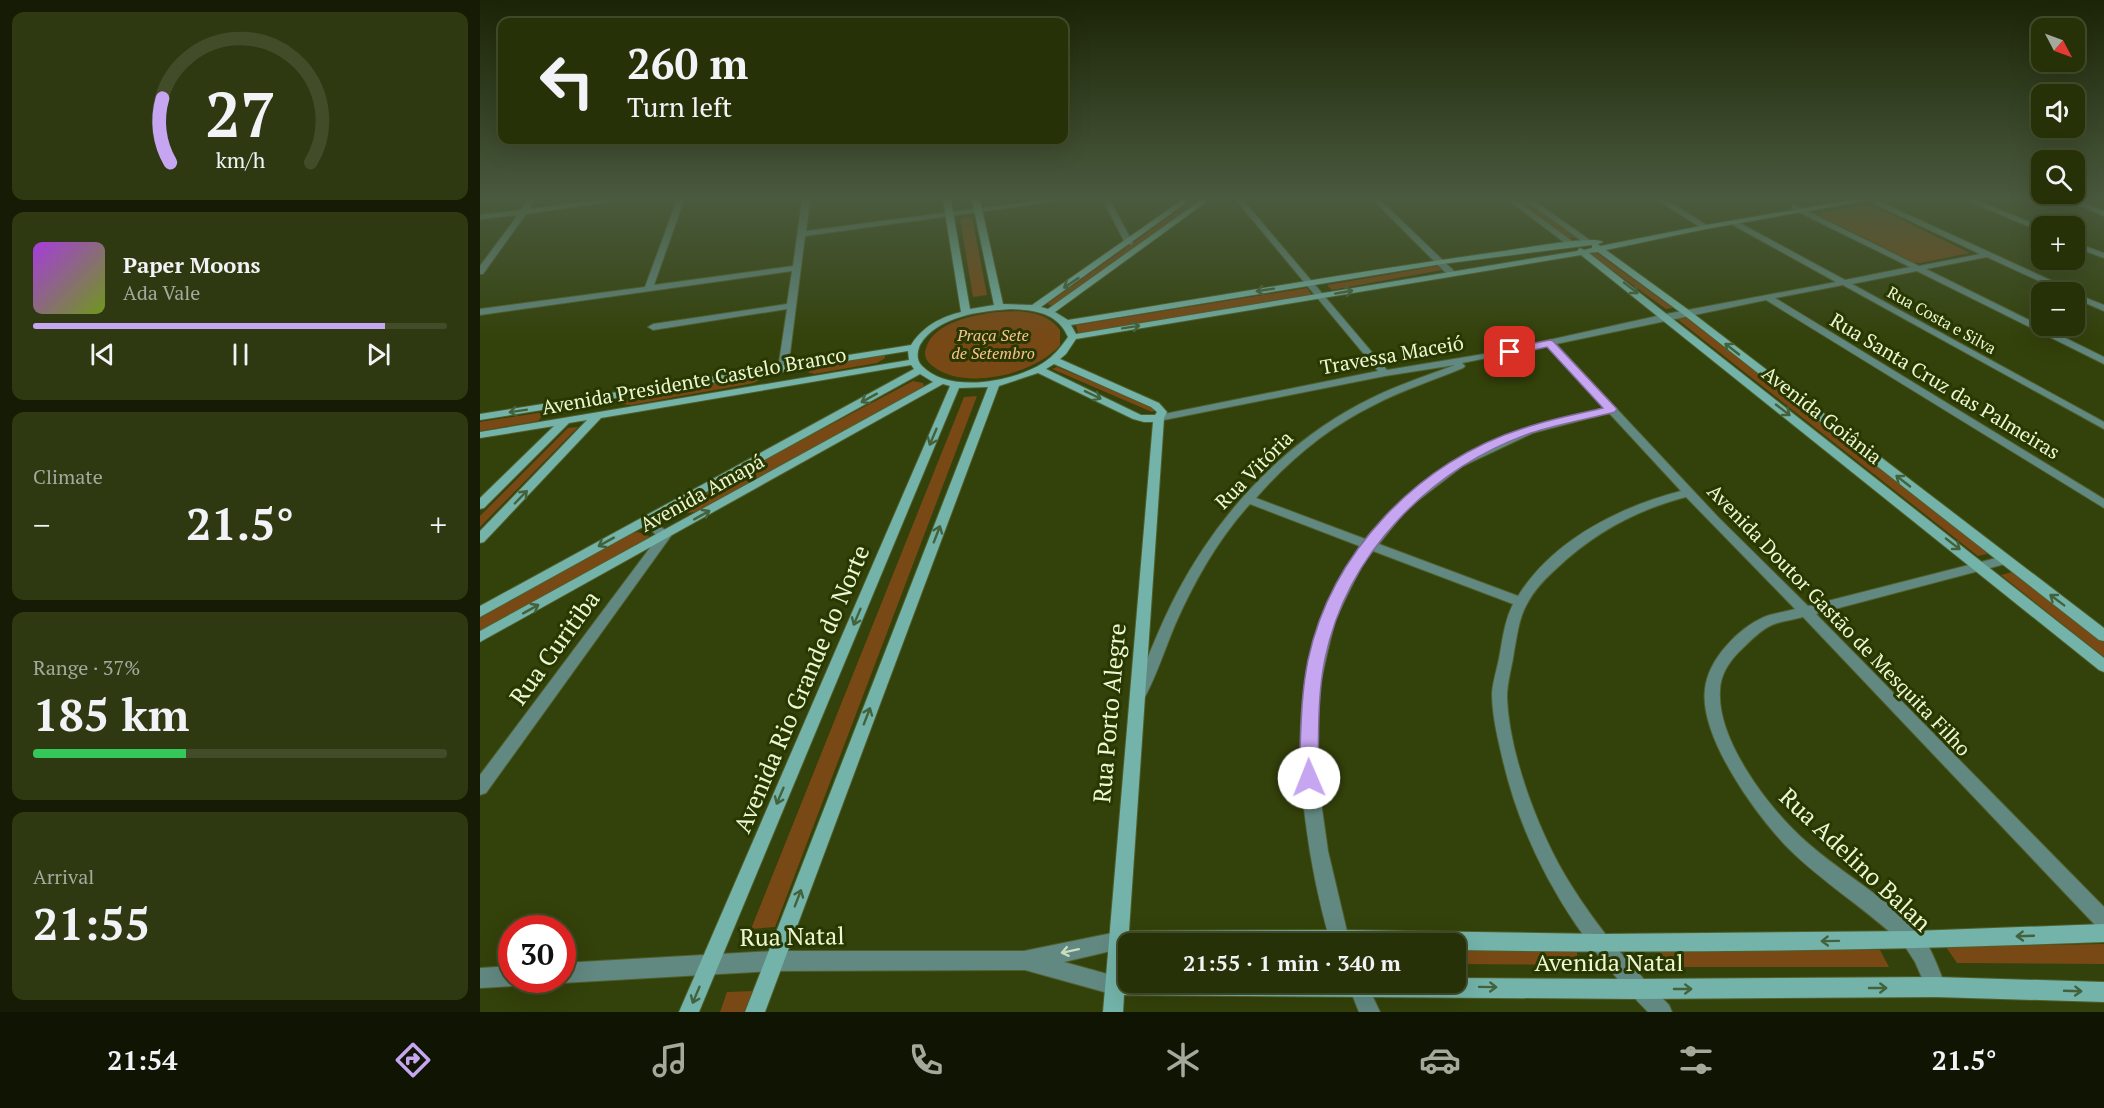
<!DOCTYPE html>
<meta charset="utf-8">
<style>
body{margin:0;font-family:"PT Serif",serif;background:#2e3912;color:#f1f3f6;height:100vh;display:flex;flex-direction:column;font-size:22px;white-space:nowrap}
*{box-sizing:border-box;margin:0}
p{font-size:20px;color:#a4a99c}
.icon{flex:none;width:33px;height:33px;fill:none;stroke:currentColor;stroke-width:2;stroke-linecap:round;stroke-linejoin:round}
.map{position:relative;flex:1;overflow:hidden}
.drawer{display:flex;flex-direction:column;gap:12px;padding:12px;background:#151b04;width:480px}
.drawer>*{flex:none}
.guide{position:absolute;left:18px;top:18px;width:570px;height:126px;border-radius:12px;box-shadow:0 6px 24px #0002,0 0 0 2px #424c29;background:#263108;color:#f1f3f6;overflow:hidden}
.needle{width:39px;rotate:131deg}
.controls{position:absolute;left:1551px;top:18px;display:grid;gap:12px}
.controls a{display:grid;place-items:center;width:54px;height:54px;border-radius:12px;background:#263108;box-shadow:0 6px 24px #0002,0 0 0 2px #424c29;font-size:30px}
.speed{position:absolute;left:18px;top:915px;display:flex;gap:12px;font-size:30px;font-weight:700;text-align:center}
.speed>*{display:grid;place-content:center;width:78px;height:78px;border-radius:50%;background:#263108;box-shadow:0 6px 24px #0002,0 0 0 2px #424c29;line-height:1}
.speed .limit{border:9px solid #d22;background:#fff;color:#111}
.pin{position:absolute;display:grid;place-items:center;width:51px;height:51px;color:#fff;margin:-26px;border-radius:12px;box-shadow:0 3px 9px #0006}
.me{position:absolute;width:66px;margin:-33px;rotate:359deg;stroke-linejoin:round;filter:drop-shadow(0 0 4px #0008)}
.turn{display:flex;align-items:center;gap:21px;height:126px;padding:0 30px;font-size:27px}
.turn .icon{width:78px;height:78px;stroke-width:2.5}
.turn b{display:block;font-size:42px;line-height:51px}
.big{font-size:45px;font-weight:700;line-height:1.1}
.drawer .card{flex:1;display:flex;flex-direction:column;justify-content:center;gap:9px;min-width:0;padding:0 21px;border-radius:12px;background:#2e3912}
.drawer .dial{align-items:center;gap:0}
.dial svg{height:156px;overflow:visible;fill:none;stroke:#424c29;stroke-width:7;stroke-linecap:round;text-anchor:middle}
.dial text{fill:#f1f3f6;stroke:none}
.song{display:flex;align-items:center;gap:18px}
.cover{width:72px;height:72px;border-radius:9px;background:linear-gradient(135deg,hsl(280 70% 55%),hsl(80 70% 35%))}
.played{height:6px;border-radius:3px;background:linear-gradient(90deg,#c6a6f0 85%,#424c29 85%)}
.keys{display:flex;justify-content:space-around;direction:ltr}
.heat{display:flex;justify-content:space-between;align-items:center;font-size:33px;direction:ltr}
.charge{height:9px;border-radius:4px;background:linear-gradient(90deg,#34c759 37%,#424c29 0)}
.trip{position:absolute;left:638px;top:933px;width:348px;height:60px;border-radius:12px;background:#263108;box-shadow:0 6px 24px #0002,0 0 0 2px #424c29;font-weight:700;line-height:60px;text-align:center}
.dock{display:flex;height:96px;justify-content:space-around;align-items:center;background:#0f1403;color:#a4a99c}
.dock .icon{width:42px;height:42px}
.dock .on{color:#c6a6f0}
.dock b{font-size:27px;color:#f1f3f6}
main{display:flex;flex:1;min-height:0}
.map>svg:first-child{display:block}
.green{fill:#794915}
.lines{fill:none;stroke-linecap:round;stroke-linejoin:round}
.street-casing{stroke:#505e2a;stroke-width:2}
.secondary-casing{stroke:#505e2a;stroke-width:2}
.street{fill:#618881;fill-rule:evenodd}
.secondary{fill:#73b3a9;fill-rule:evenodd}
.oneway{stroke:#43623b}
.oneway2{stroke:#c8dcbe}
.route{fill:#c6a6f0;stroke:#816c9c;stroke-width:1.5}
.labels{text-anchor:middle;stroke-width:6;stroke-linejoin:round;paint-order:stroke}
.far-street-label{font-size:16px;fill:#ebf8d3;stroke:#293700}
.far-park-label{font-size:16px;font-style:italic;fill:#fbc28f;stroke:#293700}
.street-label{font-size:20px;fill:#ebf8d3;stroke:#293700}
.near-street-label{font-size:24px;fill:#ebf8d3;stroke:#293700}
</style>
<main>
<section class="drawer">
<div class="card dial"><svg viewBox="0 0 100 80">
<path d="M14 69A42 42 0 1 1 86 69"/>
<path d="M14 69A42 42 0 0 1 10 36" stroke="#c6a6f0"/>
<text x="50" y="56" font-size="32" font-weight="700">27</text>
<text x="50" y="72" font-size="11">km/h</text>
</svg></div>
<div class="card">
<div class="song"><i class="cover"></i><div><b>Paper Moons</b><p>Ada Vale</p></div></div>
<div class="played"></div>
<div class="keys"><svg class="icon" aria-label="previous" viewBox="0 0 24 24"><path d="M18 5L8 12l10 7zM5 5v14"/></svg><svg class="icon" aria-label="pause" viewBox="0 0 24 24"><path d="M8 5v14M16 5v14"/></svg><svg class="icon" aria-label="next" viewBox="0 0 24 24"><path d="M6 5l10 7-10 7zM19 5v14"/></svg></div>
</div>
<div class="card"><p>Climate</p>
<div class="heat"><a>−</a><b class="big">21.5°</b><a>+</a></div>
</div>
<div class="card"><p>Range · 37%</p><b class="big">185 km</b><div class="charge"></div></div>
<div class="card"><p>Arrival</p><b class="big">21:55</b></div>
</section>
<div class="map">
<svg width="1624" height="1012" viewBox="0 0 1624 1012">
<rect width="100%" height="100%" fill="#33410a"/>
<path class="green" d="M713,200H720L572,306L567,304Z
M1035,200H1044L1096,238H1088Z
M1384,204L1394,206L1490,253L1440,263L1433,262L1337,214Z
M492,217L507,295L493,297L480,218Z
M1117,253L1193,308L1186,309L1110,254Z
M957,266L962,270L852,290L847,285Z
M827,288L832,295L598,333L596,325Z
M516,312C539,310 566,310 580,330V345C556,374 485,391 454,367C447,362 443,356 446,348C454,322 494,315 516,312Z
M1207,318L1511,553L1498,556L1197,319Z
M399,355L405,356V358L397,363L334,374L328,372L334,366Z
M577,367L677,409L672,412L572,369Z
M278,375L282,378L274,383L151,405L141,404V401L154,396Z
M433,381L443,383L444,387L217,512L206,513L204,510L205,502Z
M497,396L295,927L271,929L484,397Z
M58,413L64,414L58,421L0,431V422Z
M98,427L0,527V516L88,428Z
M158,532L169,536L167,541L0,634V616L149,534Z
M1536,571L1624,640V657L1521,575Z
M1624,944V964L1477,963L1466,947Z
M975,947H1096L1099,965L975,964Z
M1179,949L1400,950L1409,967H1183Z
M273,991L265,1012H240L247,992Z"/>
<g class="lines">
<defs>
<path id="street" d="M48,200H55L49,209L118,200H142L46,214L3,274H0V266L38,215L0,219V215L41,210Z
M197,200H204L174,285L313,266L322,200H330L326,231L563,200H585L325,236L308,369L303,372L298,369L307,309L173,330L168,327L173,324L307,304L312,271L0,315V309L165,287Z
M623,200H630L653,243L652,245L645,243Z
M756,200H763L907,370L1010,353L1186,314L1356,282L1251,224L1250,222L1254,220L1365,280L1430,267L1312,209V205H1315L1439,266L1500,254L1386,200H1396L1592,290L1593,292H1583L1507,257L1446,269L1624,357V364L1437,271L1372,284L1624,422V429L1363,285L1295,298L1624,499V508L1286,300L1076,344L1239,518L1328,606L1524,556L1529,557L1530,560L1529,563L1336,614L1624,907V929L1617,927L1323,617C1313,620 1301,621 1292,625C1281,630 1271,640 1263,648C1251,659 1240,674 1240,691C1237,739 1286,804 1320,836C1356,870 1402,894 1437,930C1451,945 1458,968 1466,987L1463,994L1456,997L1449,994L1435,962L1424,945C1387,909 1341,882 1305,845C1274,812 1219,736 1225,689C1228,660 1257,629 1284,617C1293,613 1305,612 1315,609L1206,497C1156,510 1114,533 1076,569C1065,579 1054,590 1047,604C1039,618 1037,636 1034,652C1032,667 1027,682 1027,697C1029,755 1060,836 1091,885C1119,930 1152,968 1189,1005L1192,1012H1168C1099,942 1046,858 1023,761C1018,739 1012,716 1012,693C1013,680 1018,666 1020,653C1023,636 1025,620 1033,604L893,551L884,561L855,620L839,689L836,767L848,851L870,944H851C829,869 813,767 824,690C829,655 841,621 857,590C864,575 871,560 882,547L770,504C738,539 714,582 695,625C685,649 677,674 665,697L660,699L655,697L653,693C667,660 680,625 697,593C738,515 800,447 878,405C909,388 942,377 975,365L905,376L679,421L675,420L674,418L679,415L898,371ZM1068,346L1124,408L1045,429L975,461L918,504L888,540L776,498C809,460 849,427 894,405C923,390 954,380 983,368L985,366L982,363ZM1129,413L1201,491C1139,507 1073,540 1038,596L899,544L927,509L983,466L1053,433Z
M893,200H900L974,271V275H968Z
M1028,200H1036L1096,244L1089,246Z
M1045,200H1053L1114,243L1107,245Z
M1177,200H1186L1230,227L1223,229Z
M1486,200H1496L1562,227V232Z
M1586,200H1596L1624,211V216Z
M1594,242L1624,253V258L1594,247Z
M1594,293L1624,305V311L1594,298Z
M167,516L171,517L191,536L6,793L0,795V775L178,537L161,520Z
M637,932L644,934L646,941L644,948L584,962L642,978L645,985L642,992L635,995L545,970L294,971L82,983L75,980H82V963L294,951H544Z
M32,966V980H40L39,983L32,986L0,988V968Z
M867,982H886L900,1012H879Z"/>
<path id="secondary" d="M463,200H471L490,309L514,305L492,200H500L523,304L552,305L702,200H710L561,307L568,309L721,200H729L575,312L588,320C733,297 878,271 1024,251C1041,249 1112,235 1123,242L1118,244L1120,246L1226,225L1372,200H1390L1226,229L1126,250L1210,311L1624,628V641L1619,640L1204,315L1118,252L1109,253L1624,658V672L1619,670L1101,255L596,339L586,354L580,359L679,403L687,412L684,418L649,931L860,930L1120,934L1433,931L1624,924V942C1408,950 1191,954 975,950V944H648L646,975H648V982H975V978L1157,979L1456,977L1624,982V1002L1456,997L1157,999L644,995L643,1012H623L673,422H664L653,419L558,373L519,386L285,1012H265L508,387L479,388L219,1012H199L470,386L463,384L0,642V631L453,382L440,374L0,617V606L434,369L431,365L121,418L4,542L0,543V531L107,420L89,423L4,508L0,509V498L74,426L0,438V432L429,360L428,351L0,420V414L431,345C443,326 461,317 481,312ZM1112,245V248L1104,250L1100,248L1097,251L596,334L591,325L962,264ZM531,309C555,310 578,313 588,337C581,347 574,356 563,363C533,382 469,394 442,366C436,360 437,352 440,345C457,316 501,311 531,309ZM574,364L671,407L677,412L675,415H661L566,369Z"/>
</defs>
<use href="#street" class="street-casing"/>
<use href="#secondary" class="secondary-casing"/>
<use href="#street" class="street"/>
<use href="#secondary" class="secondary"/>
</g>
<defs><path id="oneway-shaft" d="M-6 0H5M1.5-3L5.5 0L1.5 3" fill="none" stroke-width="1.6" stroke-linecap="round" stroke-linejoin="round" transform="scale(1.5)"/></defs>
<g class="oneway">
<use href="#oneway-shaft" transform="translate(591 283) rotate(146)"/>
<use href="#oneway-shaft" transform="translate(1151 288) rotate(38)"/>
<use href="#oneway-shaft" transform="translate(785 290) rotate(171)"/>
<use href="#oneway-shaft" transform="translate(864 292) rotate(-10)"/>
<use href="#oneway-shaft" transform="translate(651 327) rotate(-9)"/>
<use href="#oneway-shaft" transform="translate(1252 349) rotate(-142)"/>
<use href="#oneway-shaft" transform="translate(613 395) rotate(26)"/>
<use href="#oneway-shaft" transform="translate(389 398) rotate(151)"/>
<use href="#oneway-shaft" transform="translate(1303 410) rotate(38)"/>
<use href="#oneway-shaft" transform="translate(38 411) rotate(171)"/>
<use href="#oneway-shaft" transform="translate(453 437) rotate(113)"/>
<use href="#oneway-shaft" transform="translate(1423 481) rotate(-142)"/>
<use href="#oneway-shaft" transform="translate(41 497) rotate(-46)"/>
<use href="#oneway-shaft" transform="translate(222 515) rotate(-29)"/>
<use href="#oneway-shaft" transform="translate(457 534) rotate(-69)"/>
<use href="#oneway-shaft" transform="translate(126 542) rotate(151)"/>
<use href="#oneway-shaft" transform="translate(1473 544) rotate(38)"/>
<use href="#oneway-shaft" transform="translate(1577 600) rotate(-143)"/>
<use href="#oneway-shaft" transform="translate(51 609) rotate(-29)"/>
<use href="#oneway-shaft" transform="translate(377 617) rotate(113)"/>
<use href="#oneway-shaft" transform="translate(387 716) rotate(-69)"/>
<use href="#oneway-shaft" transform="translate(300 796) rotate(113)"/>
<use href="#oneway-shaft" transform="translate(318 898) rotate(-69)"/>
<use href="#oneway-shaft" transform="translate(1545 936) rotate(178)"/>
<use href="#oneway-shaft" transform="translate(1350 941) rotate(179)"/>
<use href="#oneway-shaft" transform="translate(1008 987) rotate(1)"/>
<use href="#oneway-shaft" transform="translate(1398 988)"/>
<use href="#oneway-shaft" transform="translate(1203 989)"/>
<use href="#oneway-shaft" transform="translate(1593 991) rotate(2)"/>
<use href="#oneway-shaft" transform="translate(216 995) rotate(113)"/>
</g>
<use class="oneway2" href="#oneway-shaft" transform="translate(590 951) rotate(168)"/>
<linearGradient id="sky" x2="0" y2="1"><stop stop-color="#1c2406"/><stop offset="0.58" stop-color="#4a5a3e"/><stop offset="1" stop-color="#4a5a3e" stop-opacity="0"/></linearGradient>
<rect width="1624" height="342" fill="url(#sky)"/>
<path class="route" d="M1070,340L1073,341L1137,409L1135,412C1108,419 1078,424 1051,433C950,469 867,553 845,659C837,698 839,738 838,778L835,783L829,786L822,783L819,778C821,738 820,699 828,660C851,552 939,461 1044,428C1070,419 1097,414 1123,408L1067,347L1030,355L1024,352L1026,349Z"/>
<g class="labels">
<g class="far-street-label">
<text transform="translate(1462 320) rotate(29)" y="6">Rua Costa e Silva</text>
</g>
<g class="far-park-label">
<text x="513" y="341">Praça Sete<tspan x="513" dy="18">de Setembro</tspan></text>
</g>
<g class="street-label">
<text transform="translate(912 355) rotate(-10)" y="7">Travessa Maceió</text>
<text transform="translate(214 381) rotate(-10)" y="7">Avenida Presidente Castelo Branco</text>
<text transform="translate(1465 386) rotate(31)" y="7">Rua Santa Cruz das Palmeiras</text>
<text transform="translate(1342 415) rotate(38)" y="7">Avenida Goiânia</text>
<text transform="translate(774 470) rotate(-45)" y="7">Rua Vitória</text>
<text transform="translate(222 493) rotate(-29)" y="7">Avenida Amapá</text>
<text transform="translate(1359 620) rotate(46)" y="7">Avenida Doutor Gastão de Mesquita Filho</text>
</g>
<g class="near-street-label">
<text transform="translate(75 648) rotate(-54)" y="8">Rua Curitiba</text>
<text transform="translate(322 689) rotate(-67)" y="8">Avenida Rio Grande do Norte</text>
<text transform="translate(630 713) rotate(-85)" y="8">Rua Porto Alegre</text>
<text transform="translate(1375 860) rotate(43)" y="8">Rua Adelino Balan</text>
<text transform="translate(312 937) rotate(-1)" y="8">Rua Natal</text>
<text x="1129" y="971">Avenida Natal</text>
</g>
</g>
</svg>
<div class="controls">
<a><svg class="needle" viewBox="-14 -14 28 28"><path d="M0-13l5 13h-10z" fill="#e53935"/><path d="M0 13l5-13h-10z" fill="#a4a99c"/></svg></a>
<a><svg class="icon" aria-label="sound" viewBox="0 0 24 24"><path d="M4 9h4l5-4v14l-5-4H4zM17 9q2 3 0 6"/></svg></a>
<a><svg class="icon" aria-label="search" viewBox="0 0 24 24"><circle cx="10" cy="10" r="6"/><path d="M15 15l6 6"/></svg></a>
<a>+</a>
<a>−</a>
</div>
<div class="speed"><div class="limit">30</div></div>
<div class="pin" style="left:1030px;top:352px;background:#d93025"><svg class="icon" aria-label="arrive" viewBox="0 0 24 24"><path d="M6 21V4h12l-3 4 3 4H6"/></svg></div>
<svg class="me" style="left:829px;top:778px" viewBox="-20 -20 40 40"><circle r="19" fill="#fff"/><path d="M0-13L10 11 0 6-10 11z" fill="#c6a6f0"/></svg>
<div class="trip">21:55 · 1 min · 340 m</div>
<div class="guide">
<div class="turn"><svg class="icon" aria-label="left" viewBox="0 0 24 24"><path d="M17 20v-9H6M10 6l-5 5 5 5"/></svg><div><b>260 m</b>Turn left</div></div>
</div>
</div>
</main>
<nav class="dock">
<b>21:54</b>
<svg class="icon on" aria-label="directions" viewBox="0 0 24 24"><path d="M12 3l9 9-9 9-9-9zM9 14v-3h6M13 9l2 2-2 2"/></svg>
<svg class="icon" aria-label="music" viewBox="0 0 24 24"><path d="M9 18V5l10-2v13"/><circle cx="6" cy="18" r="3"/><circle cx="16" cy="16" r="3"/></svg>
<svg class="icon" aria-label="phone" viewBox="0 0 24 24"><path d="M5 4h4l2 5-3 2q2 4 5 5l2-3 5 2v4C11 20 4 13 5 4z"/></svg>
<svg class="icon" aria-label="climate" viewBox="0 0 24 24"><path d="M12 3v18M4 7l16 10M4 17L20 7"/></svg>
<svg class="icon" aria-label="car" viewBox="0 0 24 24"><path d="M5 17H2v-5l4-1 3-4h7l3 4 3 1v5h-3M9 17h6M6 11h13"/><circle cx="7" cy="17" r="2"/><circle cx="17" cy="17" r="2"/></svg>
<svg class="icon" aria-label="filters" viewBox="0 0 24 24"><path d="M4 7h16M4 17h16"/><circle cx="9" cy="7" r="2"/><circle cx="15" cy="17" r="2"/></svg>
<b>21.5°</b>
</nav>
